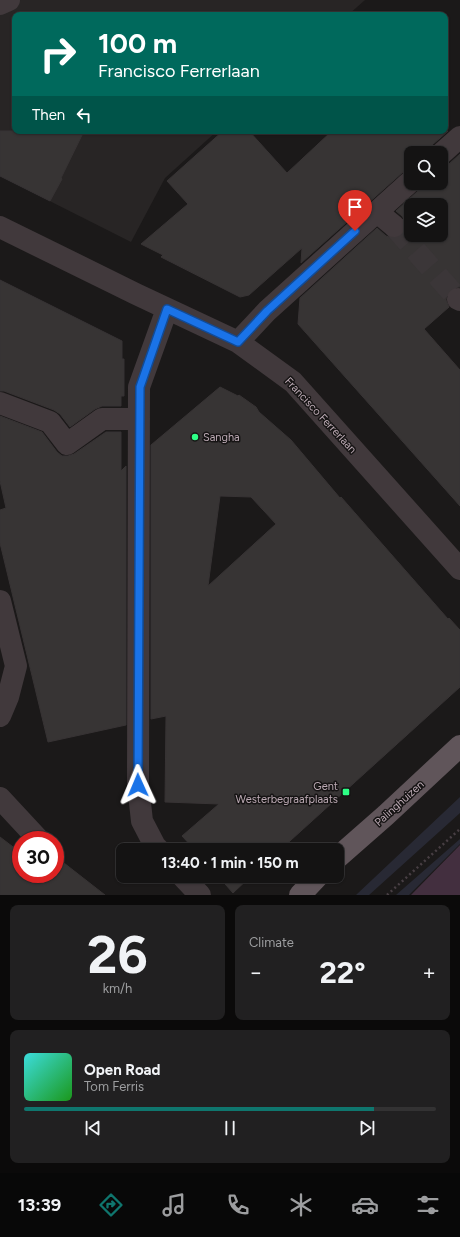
<!DOCTYPE html>
<meta charset="utf-8">
<style>
body{margin:0;font-family:Figtree,sans-serif;background:#212021;color:#f1f3f6;height:100vh;display:flex;flex-direction:column;font-size:15px;white-space:nowrap}
*{box-sizing:border-box;margin:0}
p{font-size:13px;color:#9d9ea0}
.icon{flex:none;width:22px;height:22px;fill:none;stroke:currentColor;stroke-width:2;stroke-linecap:round;stroke-linejoin:round}
.map{position:relative;height:895px;overflow:hidden}
.sheet{display:flex;flex-direction:column;gap:10px;padding:10px;background:#0b0a0a;flex:1}
.sheet>*{flex:none}
.banner{position:absolute;left:12px;top:12px;width:436px;height:122px;border-radius:8px;box-shadow:0 1px 3px #0004,0 0 0 1px #333233;background:#00695c;color:#fff;overflow:hidden}
.buttons{position:absolute;left:404px;top:146px;display:grid;gap:8px}
.buttons a{display:grid;place-items:center;width:44px;height:44px;border-radius:8px;background:#141313;box-shadow:0 1px 3px #0004,0 0 0 1px #333233;font-size:20px}
.speed{position:absolute;left:12px;top:831px;display:flex;gap:8px;font-size:20px;font-weight:700;text-align:center}
.speed>*{display:grid;place-content:center;width:52px;height:52px;border-radius:50%;background:#141313;box-shadow:0 1px 3px #0004,0 0 0 1px #333233;line-height:1}
.speed .limit{border:6px solid #d22;background:#fff;color:#111}
.pin{position:absolute;display:grid;place-items:center;width:34px;height:34px;color:#fff;margin:-41px -17px;border-radius:50% 50% 50% 0;rotate:-45deg;box-shadow:0 0 4px #0007}
.pin .icon{rotate:45deg}
.me{position:absolute;width:44px;margin:-22px;rotate:359deg;stroke-linejoin:round;filter:drop-shadow(0 0 3px #0008)}
.turn{display:flex;align-items:center;gap:14px;height:84px;padding:0 20px;font-size:18px}
.turn .icon{width:52px;height:52px;stroke-width:2.5}
.turn b{display:block;font-size:28px;line-height:34px}
.then{display:flex;align-items:center;height:38px;padding:0 20px;background:#0003;gap:8px;font-size:15px}
.big{font-size:30px;font-weight:700;line-height:1.1}
.sheet .card{flex:1;display:flex;flex-direction:column;justify-content:center;gap:6px;min-width:0;padding:0 14px;border-radius:8px;background:#212021}
.sheet .dial{align-items:center;gap:0}
.dial b{font-size:52px;line-height:1}
.song{display:flex;align-items:center;gap:12px}
.cover{width:48px;height:48px;border-radius:6px;background:linear-gradient(135deg,hsl(180 70% 55%),hsl(120 70% 35%))}
.played{height:4px;border-radius:2px;background:linear-gradient(90deg,#0f766e 85%,#333233 85%)}
.keys{display:flex;justify-content:space-around;direction:ltr}
.heat{display:flex;justify-content:space-between;align-items:center;font-size:22px;direction:ltr}
.sheet .tiles{flex:1;display:grid;gap:10px;grid-template-columns:1fr 1fr}
.card:last-child{grid-column:span 2}
.trip{position:absolute;left:116px;top:843px;width:228px;height:40px;border-radius:8px;background:#141313;box-shadow:0 1px 3px #0004,0 0 0 1px #333233;font-weight:700;line-height:40px;text-align:center}
.menu{display:flex;height:64px;justify-content:space-around;align-items:center;background:#080808;color:#9d9ea0}
.menu .icon{width:28px;height:28px}
.menu .current{color:#0f766e}
.menu b{font-size:18px;color:#f1f3f6}
.map>svg:first-child{display:block}
.built{fill:#282525}
.green{fill:#282934}
.water{fill:#432f3f}
.building{fill:#373434;stroke:#373334;fill-rule:evenodd}
.lines{fill:none;stroke-linecap:round;stroke-linejoin:round}
.minor-tunnel{stroke:#3b3638;stroke-width:22;stroke-dasharray:22 11;stroke-linecap:butt}
.path{stroke:#483f44;stroke-width:2.5;stroke-dasharray:2 3;stroke-linecap:butt}
.minor{stroke:#41393c;stroke-width:22}
.major{stroke:#60555a;stroke-width:22}
.route-casing{stroke:#114b97;stroke-width:10}
.route{stroke:#1a73e8;stroke-width:7}
.poi-dot{fill:#2dff86;stroke:#161414;stroke-width:1.5}
.labels{text-anchor:middle;stroke-width:3;stroke-linejoin:round;paint-order:stroke}
.street-label{font-size:11px;fill:#bcaab4;stroke:#161414}
.poi-label{font-size:11px;fill:#bcaab4;stroke:#161414;text-anchor:start}
</style>
<div class="map">
<svg width="460" height="895" viewBox="0 0 460 895">
<rect width="100%" height="100%" fill="#1b1919"/>
<path class="built" d="M0,0H365L348,15H15V131H217L165,178L131,242L0,176Z"/>
<path class="green" d="M460,797V813L369,895H356Z
M460,839V844L409,895H396Z"/>
<path class="water" d="M460,845V895H411Z"/>
<path class="building" d="M0,131H84L61,178L62,179L50,201L0,176Z
M223,131H249L287,173L332,131H448L432,145L429,153H411V169L403,172L301,263L302,248L249,295L240,297L161,257L163,255L141,244L188,204L167,181Z
M460,154V287L451,288L447,293L446,300L449,307L424,329L460,370V506L298,324L300,298L377,228L386,236L392,238H398L403,234L406,228V222L402,216L396,211L419,190L423,183H441V166L449,164ZM411,205H441V235H411Z
M0,280L122,341V359H124V396H121V406H102L95,409L70,427L60,414L54,410L4,391H0Z
M220,387L238,396L239,395L256,407L259,412L291,440L340,498L341,497L448,619L449,618L460,630V687L280,850H195L182,836L219,804L165,802L166,716L151,719V445ZM220,496L251,497L276,524L208,586Z
M0,416L42,432L57,452L62,456H68L74,454L106,432H121V471L126,466V725L48,742L0,543V510L6,508L0,481Z
M0,837L21,853V874H49L55,878V856L105,895H0Z
M218,876H251L233,893Z"/>
<g class="lines">
<path class="minor-tunnel" d="M394,226L458,299"/>
<path class="path" d="M387,895L460,829"/>
<path class="minor" d="M0,4L9,0
M441,154L460,137
M377,212L394,226
M0,227L136,294L238,342L293,382L460,569
M458,299L460,300
M238,342L267,311L411,181
M0,403L50,422L67,444L102,419H139
M0,601L16,666L8,697L0,716
M0,798L39,840
M159,850L155,846L142,821L138,785L139,387L167,309
M182,876L200,895"/>
<path class="major" d="M337,858L386,815L460,746
M300,895L318,876"/>
</g>
<g class="lines">
<defs>
<path id="route" d="M138,785L140,387L167,309L238,342L267,311L355,231"/>
</defs>
<use href="#route" class="route-casing"/>
<use href="#route" class="route"/>
</g>
<g class="poi-dot">
<circle cx="195" cy="437" r="4"/>
<rect x="342" y="788" width="8" height="8" rx="2"/>
</g>
<g class="labels">
<g class="street-label">
<text transform="translate(321 415) rotate(47)" y="4">Francisco Ferrerlaan</text>
<text transform="translate(399 803) rotate(-42)" y="4">Palinghuizen</text>
</g>
<g class="poi-label">
<text x="203" y="441">Sangha</text>
<text x="338" y="790" text-anchor="end">Gent<tspan x="338" dy="13">Westerbegraafplaats</tspan></text>
</g>
</g>
</svg>
<div class="buttons">
<a><svg class="icon" aria-label="search" viewBox="0 0 24 24"><circle cx="10" cy="10" r="6"/><path d="M15 15l6 6"/></svg></a>
<a><svg class="icon" aria-label="layers" viewBox="0 0 24 24"><path d="M12 4l9 5-9 5-9-5zM3 14l9 5 9-5"/></svg></a>
</div>
<div class="speed"><div class="limit">30</div></div>
<div class="pin" style="left:355px;top:231px;background:#d93025"><svg class="icon" aria-label="arrive" viewBox="0 0 24 24"><path d="M6 21V4h12l-3 4 3 4H6"/></svg></div>
<svg class="me" style="left:138px;top:785px" viewBox="-20 -20 40 40"><path d="M0-17L14 15 0 8-14 15z" fill="#1a73e8" stroke="#fff" stroke-width="4"/></svg>
<div class="trip">13:40 · 1 min · 150 m</div>
<div class="banner">
<div class="turn"><svg class="icon" aria-label="right" viewBox="0 0 24 24"><path d="M7 20v-9h11M14 6l5 5-5 5"/></svg><div><b>100 m</b>Francisco Ferrerlaan</div></div>
<div class="then">Then<svg class="icon" aria-label="left" viewBox="0 0 24 24"><path d="M17 20v-9H6M10 6l-5 5 5 5"/></svg></div>
</div>
</div>
<section class="sheet">
<div class="tiles">
<div class="card dial"><b>26</b><p>km/h</p></div>
<div class="card"><p>Climate</p>
<div class="heat"><a>−</a><b class="big">22°</b><a>+</a></div>
</div>
<div class="card">
<div class="song"><i class="cover"></i><div><b>Open Road</b><p>Tom Ferris</p></div></div>
<div class="played"></div>
<div class="keys"><svg class="icon" aria-label="previous" viewBox="0 0 24 24"><path d="M18 5L8 12l10 7zM5 5v14"/></svg><svg class="icon" aria-label="pause" viewBox="0 0 24 24"><path d="M8 5v14M16 5v14"/></svg><svg class="icon" aria-label="next" viewBox="0 0 24 24"><path d="M6 5l10 7-10 7zM19 5v14"/></svg></div>
</div>
</div>
</section>
<nav class="menu">
<b>13:39</b>
<svg class="icon current" aria-label="directions" viewBox="0 0 24 24"><path d="M12 3l9 9-9 9-9-9zM9 14v-3h6M13 9l2 2-2 2"/></svg>
<svg class="icon" aria-label="music" viewBox="0 0 24 24"><path d="M9 18V5l10-2v13"/><circle cx="6" cy="18" r="3"/><circle cx="16" cy="16" r="3"/></svg>
<svg class="icon" aria-label="phone" viewBox="0 0 24 24"><path d="M5 4h4l2 5-3 2q2 4 5 5l2-3 5 2v4C11 20 4 13 5 4z"/></svg>
<svg class="icon" aria-label="climate" viewBox="0 0 24 24"><path d="M12 3v18M4 7l16 10M4 17L20 7"/></svg>
<svg class="icon" aria-label="car" viewBox="0 0 24 24"><path d="M5 17H2v-5l4-1 3-4h7l3 4 3 1v5h-3M9 17h6M6 11h13"/><circle cx="7" cy="17" r="2"/><circle cx="17" cy="17" r="2"/></svg>
<svg class="icon" aria-label="filters" viewBox="0 0 24 24"><path d="M4 7h16M4 17h16"/><circle cx="9" cy="7" r="2"/><circle cx="15" cy="17" r="2"/></svg>
</nav>
